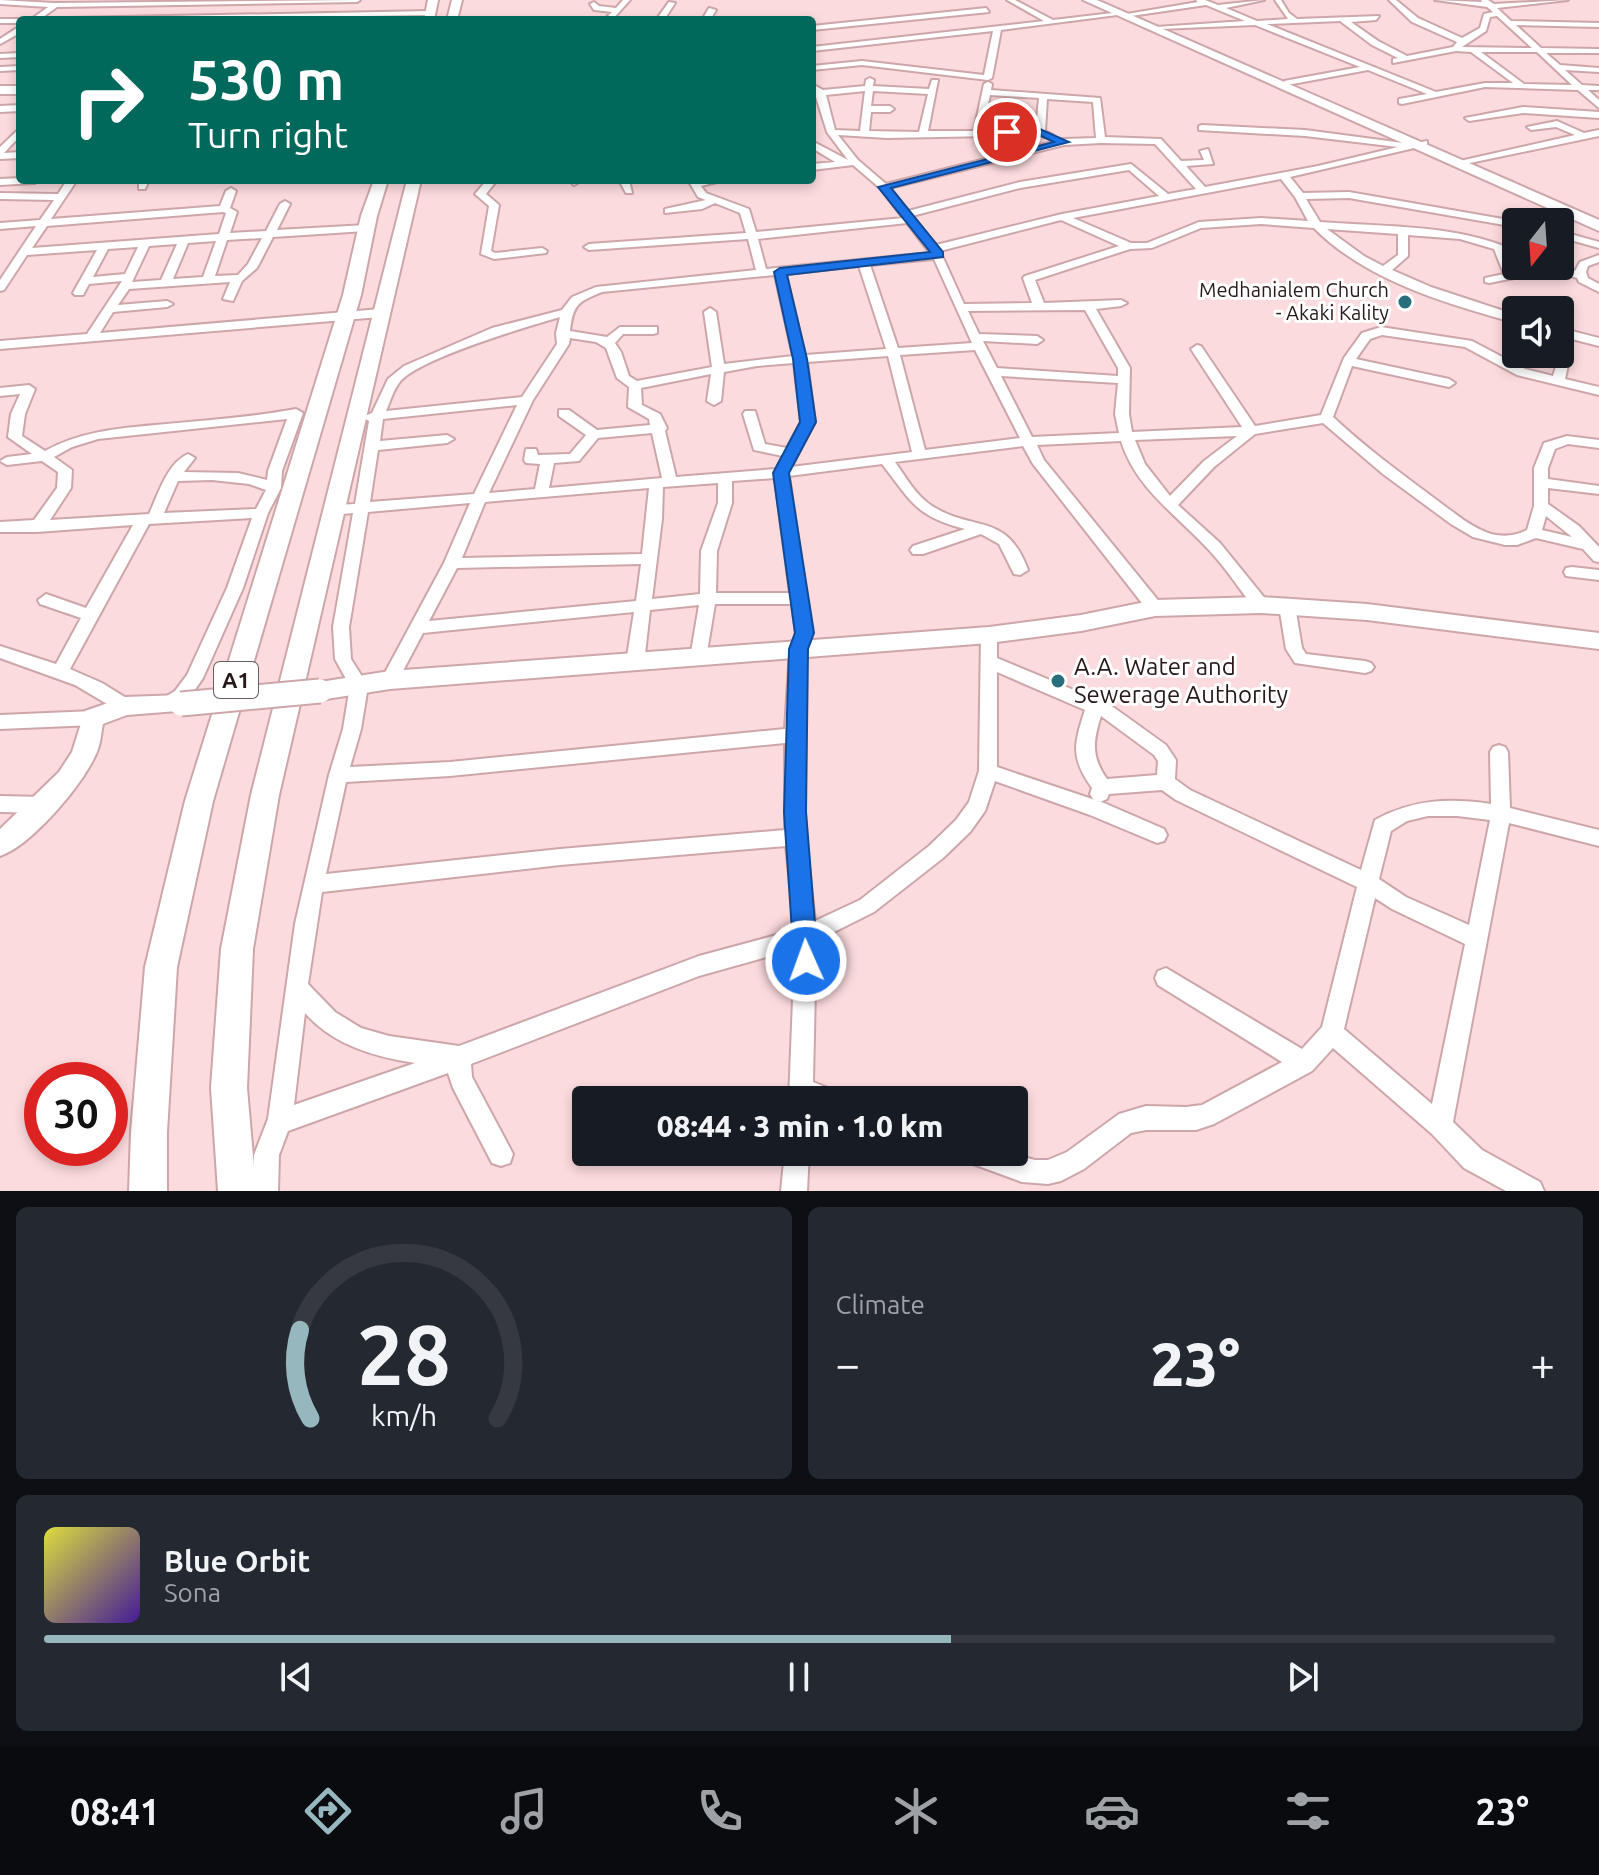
<!DOCTYPE html>
<meta charset="utf-8">
<style>
body{margin:0;font-family:Ubuntu,sans-serif;background:#242831;color:#f1f3f6;height:100vh;display:flex;flex-direction:column;font-size:30px;white-space:nowrap}
*{box-sizing:border-box;margin:0}
p{font-size:26px;color:#9ea1a6}
.icon{flex:none;width:44px;height:44px;fill:none;stroke:currentColor;stroke-width:2;stroke-linecap:round;stroke-linejoin:round}
.map{position:relative;height:1191px;overflow:hidden}
.sheet{display:flex;flex-direction:column;gap:16px;padding:16px;background:#0d0f14;flex:1}
.sheet>*{flex:none}
.hud{position:absolute;left:16px;top:16px;width:800px;height:168px;border-radius:8px;box-shadow:0 4px 12px #0003;background:#00695c;color:#fff;overflow:hidden}
.needle{width:52px;rotate:197deg}
.buttons{position:absolute;left:1502px;top:208px;display:grid;gap:16px}
.buttons a{display:grid;place-items:center;width:72px;height:72px;border-radius:8px;background:#171b24;box-shadow:0 4px 12px #0003;font-size:40px}
.speed{position:absolute;left:24px;top:1062px;display:flex;gap:16px;font-size:40px;font-weight:700;text-align:center}
.speed>*{display:grid;place-content:center;width:104px;height:104px;border-radius:50%;background:#171b24;box-shadow:0 4px 12px #0003;line-height:1}
.speed .limit{border:12px solid #d22;background:#fff;color:#111}
.pin{position:absolute;display:grid;place-items:center;width:68px;height:68px;color:#fff;margin:-34px;border:4px solid #fff;border-radius:50%;box-shadow:0 2px 8px #0007}
.me{position:absolute;width:88px;margin:-44px;rotate:358deg;stroke-linejoin:round;filter:drop-shadow(0 0 6px #0008)}
.turn{display:flex;align-items:center;gap:28px;height:168px;padding:0 40px;font-size:36px}
.turn .icon{width:104px;height:104px;stroke-width:2.5}
.turn b{display:block;font-size:56px;line-height:68px}
.big{font-size:60px;font-weight:800;line-height:1.1}
.sheet .tile{flex:1;display:flex;flex-direction:column;justify-content:center;gap:12px;min-width:0;padding:0 28px;border-radius:12px;background:#242831}
.sheet .dial{align-items:center;gap:0}
.dial svg{height:208px;overflow:visible;fill:none;stroke:#363941;stroke-width:7;stroke-linecap:round;text-anchor:middle}
.dial text{fill:#f1f3f6;stroke:none}
.song{display:flex;align-items:center;gap:24px}
.cover{width:96px;height:96px;border-radius:12px;background:linear-gradient(135deg,hsl(60 70% 55%),hsl(260 70% 35%))}
.played{height:8px;border-radius:4px;background:linear-gradient(90deg,#97b7bf 60%,#363941 60%)}
.keys{display:flex;justify-content:space-around;direction:ltr}
.heat{display:flex;justify-content:space-between;align-items:center;font-size:44px;direction:ltr}
.sheet .tiles{flex:1;display:grid;gap:16px;grid-template-columns:1fr 1fr}
.tile:last-child{grid-column:span 2}
.trip{position:absolute;left:572px;top:1086px;width:456px;height:80px;border-radius:8px;background:#171b24;box-shadow:0 4px 12px #0003;font-weight:800;line-height:80px;text-align:center}
.menu{display:flex;height:128px;justify-content:space-around;align-items:center;background:#090b0e;color:#9ea1a6}
.menu .icon{width:56px;height:56px}
.menu .current{color:#97b7bf}
.menu b{font-size:36px;color:#f1f3f6}
.map>svg:first-child{display:block}
.lines{fill:none;stroke-linecap:round;stroke-linejoin:round}
.street-casing{stroke:#cda6a9;stroke-width:4}
.secondary-casing{stroke:#cda6a9;stroke-width:4}
.primary-casing{stroke:#cda6a9;stroke-width:4}
.street{fill:#fff;fill-rule:evenodd}
.secondary{fill:#fff;fill-rule:evenodd}
.primary{fill:#fff;fill-rule:evenodd}
.secondary-bridge-casing{stroke:#cda6a9;stroke-width:27;stroke-linecap:butt}
.secondary-bridge{stroke:#fff;stroke-width:23}
.route{fill:#1a73e8;stroke:#114b97;stroke-width:2}
.poi-dot{fill:#286e7c;stroke:#fff;stroke-width:3}
.labels{text-anchor:middle;stroke-width:6;stroke-linejoin:round;paint-order:stroke}
.far-poi-label{font-size:20px;fill:#28191b;stroke:#fff;text-anchor:end}
.shield{fill:#fff;stroke:#685e5f;stroke-width:2}
.shield-label{font-size:22px;font-weight:bold;fill:#28191b}
.poi-label{font-size:24px;fill:#28191b;stroke:#fff;text-anchor:start}
</style>
<div class="map">
<svg width="1599" height="1191" viewBox="0 0 1599 1191">
<rect width="100%" height="100%" fill="#fcdbde"/>
<g class="lines">
<defs>
<path id="street" d="M0,0L54,3L360,0L357,2L57,7L39,20H30L48,7L0,4Z
M623,0H630L612,20H604L612,12L594,10L590,4L594,2L599,6L616,8Z
M1007,0H1015L1053,20L1121,12L1125,14L1001,30L992,78L988,80L862,65L812,70V66L862,61L984,75L993,31L812,51V47L1044,21Z
M1196,0H1205L1218,5L1264,0L1226,8L1257,21L1288,19L1275,0H1281L1289,13L1297,19L1379,16L1376,20L1351,22L1378,41L1407,56L1453,47L1457,42L1412,22L1389,0H1396L1418,18L1462,38L1480,28L1484,14L1493,12L1487,7L1435,0L1482,2L1481,0H1488L1494,4L1568,0L1497,8L1511,21L1599,23V27L1516,25L1541,48L1599,49V53H1546L1560,65L1599,68V72L1565,70L1582,85L1599,86V90H1588L1599,100V108L1578,90L1485,87L1402,104L1399,103V99L1427,94L1368,70L1287,85L1284,81L1360,67L1255,25L1160,29L1156,27L1245,21L1206,5L1131,16L1127,14L1198,2ZM1497,16L1532,48L1462,47L1486,31L1490,17ZM1340,21L1372,45L1398,58L1393,59V63L1456,51L1471,52L1513,83H1485L1436,92L1267,24ZM1481,52H1537L1572,85L1524,84Z
M669,2L675,3L664,20H656Z
M709,8L716,10L710,20H702Z
M986,8L989,12L812,30V26Z
M430,11L433,15L64,20L68,18Z
M0,19H20L23,20H20V23H0Z
M17,28H20V33L0,44V39Z
M20,53V57L0,58V54Z
M20,66V70L0,71V67Z
M870,78L874,80L873,86L929,89L932,80H938L928,131H974L984,84L988,82L992,84L991,90L1100,98L1105,137L1161,139L1181,161L1204,160L1200,151L1208,149L1213,164L1186,166L1205,187L1318,166L1398,147L1305,136L1199,130V126L1202,125L1305,130L1411,144L1427,141V145L1290,177L1303,193L1349,192L1520,222H1516V227L1349,198L1306,199L1320,222C1385,227 1456,224 1516,251V258L1508,255L1516,276L1514,278L1489,283L1485,282V278L1504,274L1494,249L1460,239L1408,235V256L1392,270L1431,287L1516,315V323C1447,304 1365,280 1314,228L1261,224L1201,228L1152,248L1130,249L1035,280L1044,303L1121,300L1127,303L1121,306L1096,309L1130,368L1129,414L1132,432L1242,427L1191,349L1197,345L1201,346L1255,426L1321,415L1344,358L1362,333L1381,327L1472,341L1525,369L1553,376L1559,357H1567L1569,360L1565,379L1599,387V395L1517,375L1465,347L1382,335L1370,339L1356,359L1449,379L1455,383L1449,387L1352,366L1333,417C1365,447 1399,472 1434,498C1452,511 1470,527 1491,534C1504,537 1516,536 1527,530L1534,506V468L1544,443L1567,436L1599,440V448L1568,444L1555,449L1548,468V479L1599,486V494L1548,488V504L1579,526L1599,547V562L1594,561L1583,549L1536,538L1517,545H1505L1473,537L1451,524L1383,474L1323,423L1255,434L1214,467L1178,505L1220,543L1267,601L1269,605L1261,611L1255,609C1240,590 1226,568 1209,550C1177,515 1136,489 1121,441L1037,445L1044,460L1161,604L1163,608L1161,612H1149L1033,464L1023,446L895,462C906,477 916,496 932,506C975,533 1006,511 1028,570L1020,575L1014,574L999,544L981,534L923,554H913L910,550L913,546L965,529C915,516 912,502 882,464L789,476L812,633C804,656 805,681 804,706C801,778 806,849 815,921L860,900L929,846L956,820L969,802L979,771L981,635L989,629L997,635V658L1093,698L1102,699L1166,745L1176,760L1175,779L1190,790L1361,870L1375,820C1413,799 1449,798 1491,804L1490,752L1493,747L1499,745L1505,747L1508,752L1510,808L1599,830V846L1509,823L1453,1122L1482,1150L1540,1182L1544,1191H1506L1464,1168L1432,1134L1333,1048L1312,1071L1214,1124L1196,1130H1146L1131,1133L1084,1169L1061,1181L1048,1184L1022,1182L965,1161L962,1152H1005L1035,1160H1048L1067,1152L1119,1114L1146,1106L1186,1107L1202,1105L1282,1062L1158,985L1155,978L1158,971L1166,968L1302,1049L1322,1027L1357,887L1176,800L1162,790L1109,794L1107,799L1100,802L1093,799L1090,794L1092,788C1070,757 1074,744 1085,710L997,672V767L1104,803L1164,829L1167,835L1164,841L1157,843L1090,815L995,781L985,811L970,832L943,858L874,912L816,941L813,1082L838,1092L842,1100H789L795,949L699,976L471,1064L472,1077L513,1154L510,1163L501,1166L492,1163L453,1088L448,1073L288,1131L279,1155L278,1191H252L254,1155L268,1119L295,924L329,775L343,729L350,686L335,659L333,627L353,513L333,515L326,510L333,505L355,504L369,421L362,417L372,413L388,379L404,366L492,328L562,310L572,297L596,287L756,270L748,239L589,250L584,247L589,244L746,233L740,213L715,203L702,209L665,213V209L706,200L698,197L688,180H725L701,186L706,193L749,209L756,232L903,218L881,189L853,165L812,170V164L835,162L812,148V141L848,160L827,132L812,84L823,90L865,86L866,80ZM865,91L860,131L835,130L826,95ZM873,91L928,94L919,132L869,131L871,112H890L894,109L890,106H871ZM990,95L1039,98L1036,129L983,130ZM1047,99L1093,102L1096,138L1064,139L886,184L858,160L838,135L887,138L1039,135L1048,138L1053,135L1045,131ZM1101,143L1155,144L1196,189L1168,194L1131,164L1020,182L908,211L890,188L1064,145ZM1129,170L1159,196L1062,214L936,245L912,216L1020,188ZM1281,179L1295,197L1308,221L1261,218L1199,222L1147,243H1131L1073,218ZM1061,220L1119,246L1025,276L1023,278L1032,303L964,304L940,251ZM907,223L930,253L766,269L758,239ZM1327,229L1398,234V255L1383,266L1364,256ZM934,259L972,343L898,348L870,265ZM859,266L886,349L805,355L786,274ZM775,275L793,356L724,364L716,312L710,308L704,312L712,367L637,381L629,376L621,352L615,343L623,334H653L657,333V327H620L607,337L570,331C573,304 578,302 602,292ZM1085,310L1118,368V376L997,368L983,341L1037,344L1043,340L1037,336L979,334L968,311ZM560,317L556,333L557,344L522,397L386,411C390,402 393,391 399,383C414,360 529,326 560,317ZM570,338L596,342L606,348L617,378L629,387L628,407L649,419L650,425L597,430L569,410H559V416L586,435L570,454L538,455L536,449H526L524,460L526,463L540,464L535,489L489,493L533,400L569,344ZM975,350L1020,438L925,450L900,355ZM888,356L912,452L791,467L815,422L807,362ZM794,363L801,422L787,448L765,444L755,411H745L743,414L754,450L783,456L776,469L676,477L665,431L667,428L660,414L642,405L641,388L711,374L707,401L714,405L721,401L724,372L757,366ZM1001,376L1118,383L1115,414L1119,433L1032,437ZM517,405L474,494L370,502L378,450L447,443L454,439L447,435L380,441L383,419ZM652,433L662,478L549,488L554,463L579,461L598,438ZM1237,436L1204,461L1170,496L1145,464L1135,440ZM775,478L790,593H716L717,551L732,503V481ZM718,483V503L701,551L700,594L652,599L662,519L663,487ZM649,488L642,554L462,558L485,502ZM470,503L444,563L381,680L384,684H396L423,633L634,612L626,663L629,667H641L644,663L650,610L699,605L690,658L692,662H704L706,658L715,604H792L796,633L790,649L785,729L450,762L350,767L361,729L368,686L351,659L349,627L368,512ZM1546,516L1572,537L1542,530ZM641,564L636,601L429,621L457,568ZM1101,716L1154,755L1158,761L1157,775L1107,779C1091,757 1093,741 1101,716ZM785,743V830L560,849L326,874L346,782L450,776ZM1428,816H1457L1490,820L1469,925L1406,897L1379,879L1391,831L1407,821ZM786,846L795,930L699,956L459,1046L389,1036L361,1028L335,1012L308,984L322,892L560,865ZM1375,898L1392,909L1465,944L1432,1104L1344,1029ZM305,1013C333,1045 375,1057 415,1063L294,1105Z
M20,105V111L0,112V106Z
M1523,107L1599,112V118L1523,113L1469,121L1465,118Z
M1557,121L1584,133L1599,130V136L1465,164L1460,161L1575,135L1556,127L1531,130L1527,127Z
M20,128V136L4,153L20,152V158L0,159V147Z
M20,178V180H40L35,183L0,185V179Z
M67,180H77L51,219L220,206L226,191L231,188L236,191L230,208L237,212L230,233L266,231L280,204L285,201L290,204L277,230L366,225L371,228L366,231L273,237L257,268L242,281L233,301L223,299L230,282L129,289L118,305L167,301L173,304L167,307L113,312L100,333L380,309L386,313L380,317L0,349V341L87,334L122,281L89,284L83,295H75L73,293L97,250L27,255L4,290L0,291V280L36,226L0,229V223L40,220L54,200L0,199V193L58,194ZM223,212L226,213L219,234L32,248L47,226ZM262,238L248,264L238,275L215,276L227,240ZM216,241L203,277L173,279L188,243ZM177,244L161,280L132,282L149,246ZM138,247L125,274L93,277L108,249Z
M139,180H149L145,189H139Z
M487,180H497L486,194L499,205L491,251L495,253L542,248L547,251L546,253L494,259L481,254L489,206L475,194Z
M569,180H579V182L574,185Z
M619,180H629L632,193H626Z
M1560,231L1599,242V248L1560,237Z
M1599,255V262L1588,266L1586,272L1588,278L1599,284V292L1579,282L1577,278L1540,266H1558L1575,271L1580,262Z
M1560,328L1599,338V346L1560,336Z
M29,385L35,389L25,414L22,436L45,451C83,430 124,428 166,424C209,420 253,417 296,409L303,413L282,471L281,488L268,513L243,588L203,678L187,701L174,709H162L159,704L162,699L175,691L187,675L227,588L252,518L149,524L70,669L102,683L131,701L134,706L131,711H119L75,685L0,658V646L56,664L81,618L40,604L38,600L46,594L86,608L133,525L37,532H0V522L34,520L57,488L58,472L42,461L7,465L0,461L7,457L32,454L8,437L11,414L20,394L0,396V388ZM287,419L268,471L267,480L238,473L184,472L195,458L188,454C167,463 158,495 149,514L50,520L71,488L72,470L54,457L72,447L98,439ZM212,480L249,484L266,490L256,509L164,513L178,481Z
M1572,567L1599,570V580L1566,576L1564,572L1566,568Z
M1287,600L1295,606L1302,648L1306,654L1365,661L1371,663L1374,667L1371,671L1365,673L1295,663L1286,649L1279,606Z
M94,711L100,713L103,718L100,723L94,725L0,729V715Z
M0,796L44,797L51,799L54,805L51,811L44,813L0,812Z
M785,1152H809L807,1191H781Z"/>
<path id="secondary" d="M1261,597L1367,604L1599,633V649L1367,620L1261,613L1155,616L1081,631L989,643L390,689L320,700L312,697L308,691L312,685L320,682L390,671L989,627L1081,615L1155,600Z
M181,695L190,698L193,704L190,710L127,715L103,724C101,733 101,741 98,749C87,781 31,846 0,856V829L59,772L72,752L85,711L125,697Z"/>
<path id="primary" d="M428,0H438L434,20H424Z
M452,0H462L457,20H447Z
M1083,0H1097L1599,220V231Z
M0,86H20V94H0Z
M374,180H388L377,216L361,295L213,801L177,967L167,1132V1191H129L131,1132L145,967L185,801L343,295L361,216Z
M407,180H421L279,795L253,949L247,1088L256,1191H218L211,1088L221,949L251,795Z"/>
</defs>
<use href="#street" class="street-casing"/>
<use href="#secondary" class="secondary-casing"/>
<use href="#primary" class="primary-casing"/>
<use href="#street" class="street"/>
<use href="#secondary" class="secondary"/>
<use href="#primary" class="primary"/>
<defs>
<path id="secondary-bridge" d="M181,704L320,691"/>
</defs>
<use href="#secondary-bridge" class="secondary-bridge-casing"/>
<use href="#secondary-bridge" class="secondary-bridge"/>
</g>
<path class="route" d="M1007,129H1040L1069,142L891,188L943,252V257L787,275L807,359L816,422L789,473L814,633L808,649L806,812L818,961L814,969L806,972L797,969L794,961L784,812L789,649L795,633L773,473L800,422L793,359L774,272L780,268L930,252L878,187L1054,142L1039,135L1003,134V130Z"/>
<g class="poi-dot">
<circle cx="1405" cy="302" r="8"/>
<circle cx="1058" cy="681" r="8"/>
</g>
<g class="labels">
<g class="far-poi-label">
<text x="1389" y="297">Medhanialem Church<tspan x="1389" dy="23">- Akaki Kality</tspan></text>
</g>
<rect class="shield" x="214" y="662" width="44" height="36" rx="6"/>
<g class="shield-label">
<text x="236" y="688">A1</text>
</g>
<g class="poi-label">
<text x="1074" y="675">A.A. Water and<tspan x="1074" dy="28">Sewerage Authority</tspan></text>
</g>
</g>
</svg>
<div class="buttons">
<a><svg class="needle" viewBox="-14 -14 28 28"><path d="M0-13l5 13h-10z" fill="#e53935"/><path d="M0 13l5-13h-10z" fill="#9ea1a6"/></svg></a>
<a><svg class="icon" aria-label="sound" viewBox="0 0 24 24"><path d="M4 9h4l5-4v14l-5-4H4zM17 9q2 3 0 6"/></svg></a>
</div>
<div class="speed"><div class="limit">30</div></div>
<div class="pin" style="left:1007px;top:132px;background:#d93025"><svg class="icon" aria-label="arrive" viewBox="0 0 24 24"><path d="M6 21V4h12l-3 4 3 4H6"/></svg></div>
<svg class="me" style="left:806px;top:961px" viewBox="-20 -20 40 40"><circle r="17" fill="#1a73e8" stroke="#fff" stroke-width="3"/><path d="M0-11L8 9 0 5-8 9z" fill="#fff"/></svg>
<div class="trip">08:44 · 3 min · 1.0 km</div>
<div class="hud">
<div class="turn"><svg class="icon" aria-label="right" viewBox="0 0 24 24"><path d="M7 20v-9h11M14 6l5 5-5 5"/></svg><div><b>530 m</b>Turn right</div></div>
</div>
</div>
<section class="sheet">
<div class="tiles">
<div class="tile dial"><svg viewBox="0 0 100 80">
<path d="M14 69A42 42 0 1 1 86 69"/>
<path d="M14 69A42 42 0 0 1 10 35" stroke="#97b7bf"/>
<text x="50" y="56" font-size="32" font-weight="700">28</text>
<text x="50" y="72" font-size="11">km/h</text>
</svg></div>
<div class="tile"><p>Climate</p>
<div class="heat"><a>−</a><b class="big">23°</b><a>+</a></div>
</div>
<div class="tile">
<div class="song"><i class="cover"></i><div><b>Blue Orbit</b><p>Sona</p></div></div>
<div class="played"></div>
<div class="keys"><svg class="icon" aria-label="previous" viewBox="0 0 24 24"><path d="M18 5L8 12l10 7zM5 5v14"/></svg><svg class="icon" aria-label="pause" viewBox="0 0 24 24"><path d="M8 5v14M16 5v14"/></svg><svg class="icon" aria-label="next" viewBox="0 0 24 24"><path d="M6 5l10 7-10 7zM19 5v14"/></svg></div>
</div>
</div>
</section>
<nav class="menu">
<b>08:41</b>
<svg class="icon current" aria-label="directions" viewBox="0 0 24 24"><path d="M12 3l9 9-9 9-9-9zM9 14v-3h6M13 9l2 2-2 2"/></svg>
<svg class="icon" aria-label="music" viewBox="0 0 24 24"><path d="M9 18V5l10-2v13"/><circle cx="6" cy="18" r="3"/><circle cx="16" cy="16" r="3"/></svg>
<svg class="icon" aria-label="phone" viewBox="0 0 24 24"><path d="M5 4h4l2 5-3 2q2 4 5 5l2-3 5 2v4C11 20 4 13 5 4z"/></svg>
<svg class="icon" aria-label="climate" viewBox="0 0 24 24"><path d="M12 3v18M4 7l16 10M4 17L20 7"/></svg>
<svg class="icon" aria-label="car" viewBox="0 0 24 24"><path d="M5 17H2v-5l4-1 3-4h7l3 4 3 1v5h-3M9 17h6M6 11h13"/><circle cx="7" cy="17" r="2"/><circle cx="17" cy="17" r="2"/></svg>
<svg class="icon" aria-label="filters" viewBox="0 0 24 24"><path d="M4 7h16M4 17h16"/><circle cx="9" cy="7" r="2"/><circle cx="15" cy="17" r="2"/></svg>
<b>23°</b>
</nav>
